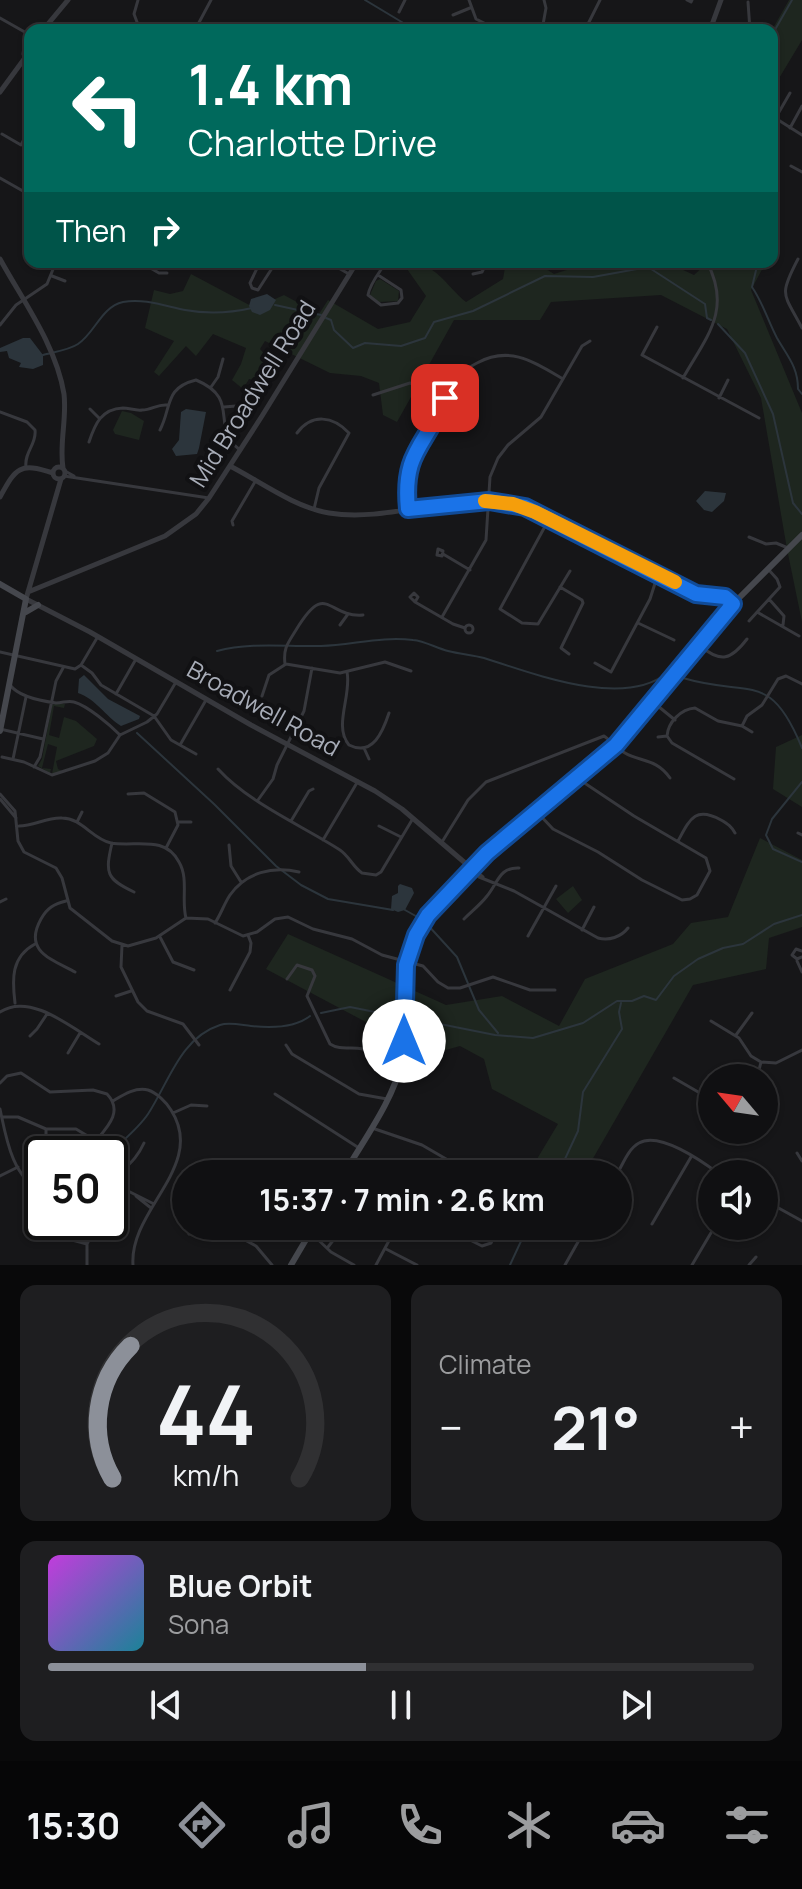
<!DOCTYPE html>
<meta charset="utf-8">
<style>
body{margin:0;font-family:Manrope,sans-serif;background:#1e1e20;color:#f1f3f6;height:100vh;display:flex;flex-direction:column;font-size:30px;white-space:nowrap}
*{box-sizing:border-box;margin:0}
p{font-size:26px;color:#9c9d9f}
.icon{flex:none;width:44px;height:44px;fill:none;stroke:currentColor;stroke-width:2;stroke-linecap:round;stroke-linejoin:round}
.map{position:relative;height:1265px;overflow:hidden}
.side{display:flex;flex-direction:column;gap:20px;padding:20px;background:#09090a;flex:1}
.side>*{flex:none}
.hud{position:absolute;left:24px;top:24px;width:754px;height:244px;border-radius:16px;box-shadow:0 2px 6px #0004,0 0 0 2px #303032;background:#00695c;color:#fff;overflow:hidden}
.needle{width:52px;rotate:299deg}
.fabs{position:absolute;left:698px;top:1064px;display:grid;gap:16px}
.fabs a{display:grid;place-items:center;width:80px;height:80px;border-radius:50%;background:#101012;box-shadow:0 2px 6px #0004,0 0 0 2px #303032;font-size:40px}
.speed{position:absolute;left:24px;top:1136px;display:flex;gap:16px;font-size:40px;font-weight:700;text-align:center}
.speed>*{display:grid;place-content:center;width:104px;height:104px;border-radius:50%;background:#101012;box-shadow:0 2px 6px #0004,0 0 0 2px #303032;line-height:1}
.speed .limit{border:4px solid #111;border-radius:12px;background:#fff;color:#111}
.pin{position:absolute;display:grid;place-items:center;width:68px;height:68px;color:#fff;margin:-34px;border-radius:16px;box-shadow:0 4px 12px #0006}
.me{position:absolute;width:88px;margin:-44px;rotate:0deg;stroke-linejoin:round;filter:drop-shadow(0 0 6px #0008)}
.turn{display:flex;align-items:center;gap:28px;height:168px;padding:0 32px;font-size:36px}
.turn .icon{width:104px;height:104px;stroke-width:2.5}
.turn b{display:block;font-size:56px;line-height:68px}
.then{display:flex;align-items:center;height:76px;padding:0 32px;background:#0003;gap:16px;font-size:30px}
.big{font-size:60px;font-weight:700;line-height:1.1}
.side .widget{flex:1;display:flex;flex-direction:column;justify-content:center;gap:12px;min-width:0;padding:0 28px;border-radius:16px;background:#1e1e20}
.side .dial{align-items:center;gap:0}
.dial svg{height:208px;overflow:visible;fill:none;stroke:#303032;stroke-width:7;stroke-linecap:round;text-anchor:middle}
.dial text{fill:#f1f3f6;stroke:none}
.song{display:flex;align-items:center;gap:24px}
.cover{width:96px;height:96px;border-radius:12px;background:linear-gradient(135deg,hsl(290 70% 55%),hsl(190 70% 35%))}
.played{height:8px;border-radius:4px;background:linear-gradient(90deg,#8c9099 45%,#303032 45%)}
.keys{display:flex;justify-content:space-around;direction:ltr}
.heat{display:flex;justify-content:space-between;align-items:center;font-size:44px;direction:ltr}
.side .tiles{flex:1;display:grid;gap:20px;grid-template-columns:1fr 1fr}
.widget:last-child{grid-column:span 2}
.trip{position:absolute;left:172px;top:1160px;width:460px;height:80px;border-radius:40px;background:#101012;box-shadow:0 2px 6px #0004,0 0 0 2px #303032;font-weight:700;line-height:80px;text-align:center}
.dock{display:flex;height:128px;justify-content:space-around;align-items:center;background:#060607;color:#9c9d9f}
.dock .icon{width:56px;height:56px}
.dock .selected{color:#8c9099}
.dock b{font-size:36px;color:#f1f3f6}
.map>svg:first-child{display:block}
.green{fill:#1e261f}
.water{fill:#2c353c}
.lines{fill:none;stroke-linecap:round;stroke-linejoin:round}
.stream{stroke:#2c353c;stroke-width:2}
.minor{stroke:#37383d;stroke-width:3}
.tertiary{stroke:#37383d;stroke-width:5}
.secondary{stroke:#45474d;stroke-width:6}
.route-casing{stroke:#114b97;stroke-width:20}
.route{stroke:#1a73e8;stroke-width:14}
.slow{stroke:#f59e0b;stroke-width:14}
.labels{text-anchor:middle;stroke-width:8;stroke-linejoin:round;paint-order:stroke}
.street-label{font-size:24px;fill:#a8adb8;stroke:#111113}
</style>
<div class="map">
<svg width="802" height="1265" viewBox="0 0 802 1265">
<rect width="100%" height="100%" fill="#161618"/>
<path class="green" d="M789,0H802V40L772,90V30Z
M406,262C436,262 446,286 466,302L503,279L506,262H535L554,274L592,262H666L694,275L708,262H766L751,290L802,413V622L787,549L761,398L727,329L661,295L551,302L540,320H454L397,422L383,415L379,383L361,376L330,373L265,341L260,349L272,363L259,381L249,379L243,389L232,380L241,364L246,348L213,334L196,356L186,346L159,376L154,372L174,341L145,328L154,290L170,294L183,291L191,274L255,308L284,295L319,314L328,300L378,329L410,322L426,296L407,269Z
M380,279L399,291L398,301L379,302L370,295L376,281Z
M122,411L131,413L144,421L139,440L115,434L113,430Z
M55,704H65L64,708L54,706L49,735L59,738L64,717L76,721L97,739L94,746L56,761L58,769L62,771L52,774L57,747L48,744L42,768L51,769L50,773L38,766L42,759L52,705Z
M802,735V807L773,789L776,747Z
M760,838L802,860V927L769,938L766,969L693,985L584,1174H528L558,1124L492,1089L484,1059L460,1046L428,1055L266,969L288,934L446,1005L502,996L559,1026L585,979L673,944L691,923L728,917Z
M573,886L582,900L568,913L556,899Z"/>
<path class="water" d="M267,294L276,300L270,310L260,315L252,312L249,306L251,299Z
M23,338H30L43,355V365L33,369L19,367L21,363L9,358L7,351L0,352V348Z
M186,409L206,412L199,448L197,454L176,456L172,449L179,440L181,412Z
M705,491L726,493L724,501L712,512L704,510L696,501Z
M84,675L108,699L140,716L139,719L121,726C105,716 96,699 78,693L79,679Z
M400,884L412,888L414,893L405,910L398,912L391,909L392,896L398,893V886Z"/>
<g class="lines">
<path class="stream" d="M365,0L415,30
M772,35L792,0
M758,262L752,287C763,303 768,321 777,338C788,357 798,367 798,389L802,394
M275,305L321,315
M326,318L331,320L334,330L353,348L365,343L401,346L425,338L434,322L473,311L545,276L593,277L648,267L705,304L707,318L711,320
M718,324L745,353L773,414L793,503L802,514
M43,355C54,352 69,350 78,344C95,333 101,307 123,302C144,298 165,306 185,310C207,314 230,313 252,308
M217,651C251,642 287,647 321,646C352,645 382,636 413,640C425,641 436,648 448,651C460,654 472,655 484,658C532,673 623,709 667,673L681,680L683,678C750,698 770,669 802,748
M137,733L214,804L276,866L301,885L328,899L393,910
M802,782L772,819L766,835L773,849L802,862
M405,910L421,919
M426,923L457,957L479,1010L498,1033
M321,1013L350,1007L400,1017
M410,1018L495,1035L533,1038L583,1023L617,1001H632L644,996L656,1000L674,976L698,959L723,948L743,944L774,924L802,915
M109,1154C122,1141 138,1129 148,1114C169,1082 180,1038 220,1025C229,1022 241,1025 251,1026C270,1028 295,1028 310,1016
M558,1174L578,1131L583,1092L622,1029L619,1012L621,1003
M510,1265L528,1226"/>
<path class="minor" d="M138,0L134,14L140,30
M469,0L476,19L494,28L510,30
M687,0L691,2L692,0
M748,2L750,30
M399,12L405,0
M453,15L470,8
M0,18L30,35
M303,25L306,30
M195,30L211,0
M542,30L546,8L544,0
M585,30L600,0
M772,116L802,135
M775,119L790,93
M790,128L802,106
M2,134L21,145L30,128
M791,166L802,172
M0,178L30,195
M798,259C778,297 784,293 802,328
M140,262L159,273H167
M260,262L250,283L252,288L258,290L276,262
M328,262L349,274
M473,274L482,272L487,262
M378,275L401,290L402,298L398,303L381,305L368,295C370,283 380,272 386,262
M52,276L65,281
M0,325L16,305L47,284L56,262
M657,327L642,355L759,418
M683,378C707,336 732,310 707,262
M211,387L218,377L223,359
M373,395L410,383L445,398
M719,398L728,380
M224,407L236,406
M90,409L99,418
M0,412L27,422L35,430C37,444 24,452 26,467
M160,430C172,407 164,388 196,380C242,399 209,427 240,450
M297,433C312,413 333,416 349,433L319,488L314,509
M89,442C95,424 101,409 123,408C129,408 136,411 142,410C152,410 157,404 167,405
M65,471L74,476
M64,476L209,498
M408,509C403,462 413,459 434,422C441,409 444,394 452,382C459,373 467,368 477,363C510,345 534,362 563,379
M549,519L500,609L522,623L538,624L570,571
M233,525L232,521L256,480
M749,537L766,544L776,543L788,548
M438,549L443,551L442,556L437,555Z
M443,554L470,570
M560,587L582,600L583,603L561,648L569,654
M414,593L418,597L415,602L410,597Z
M769,599L784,616L783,625
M415,602L453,624L465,628
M757,612L799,636
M442,617L486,540L490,477L498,458L508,445L541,417L582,346L590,341
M749,621L780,587L777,579L768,569
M638,623L674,640
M465 629a4 4 0 1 1 8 0a4 4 0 1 1-8 0Z
M340,625L348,614
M700,646C721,663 731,660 747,639
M0,652L75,669L81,665L97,638
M595,663L611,672L650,599L658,574
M285,664C283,648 288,643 296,630C327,579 327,618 363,615
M81,665L92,673L101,685L154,716L171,740L196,754
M347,672C352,695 333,726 349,745C373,757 383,731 389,713
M10,685C19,697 41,701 56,703C63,703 68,700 74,702C88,706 110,725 120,735
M116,694L136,659
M262,696L269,675L286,664L340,673L385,662L411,671
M653,702L675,720
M742,726L747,716L762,705L778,679L786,676L802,684
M0,729L43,739
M658,737L667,736
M180,745L206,700
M364,748L369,759
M2,757L24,762L52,775L95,761L108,753L120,735L147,722L157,714L176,682
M13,759L26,697
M34,767L40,757L56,681L63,668
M218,769C249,803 301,825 340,850C349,856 353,867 362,873L376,875L381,872L412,820
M734,779L672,743L667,736C668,722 681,709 695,708L718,721L742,726L752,732
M0,794L15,811L18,841L24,852L56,868L62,878L70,908L112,941L128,946L156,938L186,918L208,919L243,936L257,932L275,919L288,917L313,929L352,939L382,955L423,966L438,982L448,988H460L493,977L530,990H555
M128,794L144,793L175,812L178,825L166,848
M0,799L16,818
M258,800L273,779L277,765L304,711L312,668
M537,812L553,829L598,852L642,880L682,900L690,899L697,895L710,871L706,858L634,816L580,780
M291,821L309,791L313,789
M77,822L82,812
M178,822H191
M19,826C34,826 47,817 62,818C82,818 92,839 111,843C136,847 165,835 179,862C189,879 181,900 186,918
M379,826L401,837
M798,833L802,835
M323,840L358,781
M678,841C690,819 695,806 721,820C728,824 731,826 735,833
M442,842L468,800L486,782L604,736C611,741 617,748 625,753C640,762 656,758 670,778
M112,843C105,873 106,879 134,892
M229,845L231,866L241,882
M472,868L479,877L514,891L598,938C609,941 621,937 628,928
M472,868L483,877
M66,901C54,904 47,908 41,919C23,951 51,959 75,972
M0,902L6,899
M464,919C472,911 481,904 487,896C498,883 499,867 519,868
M215,923C221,914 224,904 230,895C246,872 273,866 299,872
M582,930L594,907
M528,936L556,886
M160,937L173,962L194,970
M122,945L121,967L138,1002L147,1011L183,1024L199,1045
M802,951L796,949L792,955L797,959L802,957
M797,961L802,972
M287,979L297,965L312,970L315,976L307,996L330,1044C341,1051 350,1046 363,1049C375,1051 388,1058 402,1061
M230,990L250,952L251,943L248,935
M116,996L131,991
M15,1003C12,979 11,957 35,944
M0,1012C30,992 72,1028 99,1044
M711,1021L739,1038L751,1056L761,1062L776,1063L802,1050
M736,1035L752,1013
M30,1036L37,1029L47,1014
M286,1045L292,1054L359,1094L387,1099
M68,1053L80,1033
M674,1078L712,1100
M757,1078L761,1062
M0,1083L7,1076L21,1073L50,1092L93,1090L107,1094C128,1116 97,1135 86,1154
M275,1094L359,1148
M113,1101C123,1095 135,1087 148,1090C157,1093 166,1102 171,1110C207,1166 129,1209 133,1265
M0,1109C6,1137 12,1178 42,1191
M173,1113L191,1105L207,1106
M2,1117H18L46,1129H76L86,1135L91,1145
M375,1129L422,1145L472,1174
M46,1145V1129
M797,1153L802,1161
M367,1174H377
M455,1174L459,1167
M617,1174C623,1164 628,1149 639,1143C659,1131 702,1161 719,1174
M0,1176L18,1167
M112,1183L154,1204
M110,1186C121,1168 134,1165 144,1143
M136,1196L151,1208
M764,1200L802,1221
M652,1224L691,1157
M219,1226L256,1246L272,1265
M299,1226L310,1232L331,1252L354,1265
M442,1226L482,1246L491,1243L499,1226
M189,1234L196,1226
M72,1240L87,1244
M328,1247L344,1226
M386,1249L417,1265
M87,1265V1244L98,1222
M376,1265L392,1235
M565,1265L587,1226
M692,1265L715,1226
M749,1265L756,1257"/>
<path class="tertiary" d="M43,30L68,0
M710,30L721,0
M24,54L26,40L30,37
M0,92L30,51
M0,259C23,301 56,345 64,394C67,419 59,444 63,468
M230,466C261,482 294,507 329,513C398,524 469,483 535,512L721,604
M53 473a6 6 0 1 1 12 0a6 6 0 1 1-12 0Z
M61,479L26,599L90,632L251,725L375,791L402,809L471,868
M0,497C16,468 19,462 53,473
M28,592L165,536L196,514L209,498L262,416L357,262
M712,596L727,598"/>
<path class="secondary" d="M0,584L26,599
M721 604a6 6 0 1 1 12 0a6 6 0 1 1-12 0Z
M732,605L802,535
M26,612L38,605
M0,731L26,599
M344,1174C364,1139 393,1101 402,1061C412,1017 395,972 418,931C457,862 546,811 603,758C650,713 685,658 728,610
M291,1265L314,1226"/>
</g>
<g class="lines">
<defs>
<path id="route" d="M404,1041L406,965L416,935L428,915L487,853L616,745L733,604L725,597L696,594L525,507L489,501L408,509C402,450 427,446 445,398"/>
</defs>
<use href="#route" class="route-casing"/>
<use href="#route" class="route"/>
<path class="slow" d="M485,501L513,504L535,512L675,582"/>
</g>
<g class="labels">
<g class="street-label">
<text transform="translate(253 394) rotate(-58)" y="8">Mid Broadwell Road</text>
<text transform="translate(263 709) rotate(29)" y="8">Broadwell Road</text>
</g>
</g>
</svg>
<div class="fabs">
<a><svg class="needle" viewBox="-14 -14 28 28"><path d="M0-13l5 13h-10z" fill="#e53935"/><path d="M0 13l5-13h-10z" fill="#9c9d9f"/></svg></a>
<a><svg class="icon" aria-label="sound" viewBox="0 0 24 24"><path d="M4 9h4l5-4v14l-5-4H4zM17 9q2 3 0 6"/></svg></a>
</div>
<div class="speed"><div class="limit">50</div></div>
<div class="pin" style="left:445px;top:398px;background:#d93025"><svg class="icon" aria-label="arrive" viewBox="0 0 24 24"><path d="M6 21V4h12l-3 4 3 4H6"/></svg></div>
<svg class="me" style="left:404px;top:1041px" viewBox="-20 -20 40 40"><circle r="19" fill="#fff"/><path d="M0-13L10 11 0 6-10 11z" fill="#1a73e8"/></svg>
<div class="trip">15:37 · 7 min · 2.6 km</div>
<div class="hud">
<div class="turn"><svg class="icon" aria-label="left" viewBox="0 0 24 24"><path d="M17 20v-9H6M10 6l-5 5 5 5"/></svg><div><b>1.4 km</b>Charlotte Drive</div></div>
<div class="then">Then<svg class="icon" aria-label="right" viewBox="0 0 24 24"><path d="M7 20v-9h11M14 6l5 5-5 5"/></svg></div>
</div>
</div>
<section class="side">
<div class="tiles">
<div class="widget dial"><svg viewBox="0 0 100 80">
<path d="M14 69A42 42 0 1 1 86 69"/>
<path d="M14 69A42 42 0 0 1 21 18" stroke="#8c9099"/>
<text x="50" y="56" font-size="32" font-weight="700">44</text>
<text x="50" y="72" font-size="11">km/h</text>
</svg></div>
<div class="widget"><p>Climate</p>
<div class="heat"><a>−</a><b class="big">21°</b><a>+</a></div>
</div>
<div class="widget">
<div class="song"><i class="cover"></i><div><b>Blue Orbit</b><p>Sona</p></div></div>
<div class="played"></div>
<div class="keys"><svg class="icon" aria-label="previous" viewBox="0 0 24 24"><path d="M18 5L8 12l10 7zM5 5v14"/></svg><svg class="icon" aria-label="pause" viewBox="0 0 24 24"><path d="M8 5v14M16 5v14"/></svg><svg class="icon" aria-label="next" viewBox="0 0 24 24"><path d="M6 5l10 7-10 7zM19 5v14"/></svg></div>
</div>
</div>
</section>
<nav class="dock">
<b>15:30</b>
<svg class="icon selected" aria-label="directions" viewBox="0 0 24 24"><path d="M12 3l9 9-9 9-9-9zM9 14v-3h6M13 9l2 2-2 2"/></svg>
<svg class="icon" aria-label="music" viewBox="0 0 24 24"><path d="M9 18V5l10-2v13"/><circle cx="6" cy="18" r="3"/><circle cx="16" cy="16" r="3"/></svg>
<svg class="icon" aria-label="phone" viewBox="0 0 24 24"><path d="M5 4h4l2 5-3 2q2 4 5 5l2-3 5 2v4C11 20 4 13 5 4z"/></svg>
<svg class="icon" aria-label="climate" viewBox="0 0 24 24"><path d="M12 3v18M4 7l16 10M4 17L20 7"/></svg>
<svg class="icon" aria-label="car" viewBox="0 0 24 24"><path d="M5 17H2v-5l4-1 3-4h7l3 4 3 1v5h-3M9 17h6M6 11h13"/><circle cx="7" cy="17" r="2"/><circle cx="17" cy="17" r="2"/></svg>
<svg class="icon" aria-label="filters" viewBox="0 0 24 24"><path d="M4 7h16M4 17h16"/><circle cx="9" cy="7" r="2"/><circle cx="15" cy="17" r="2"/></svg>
</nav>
